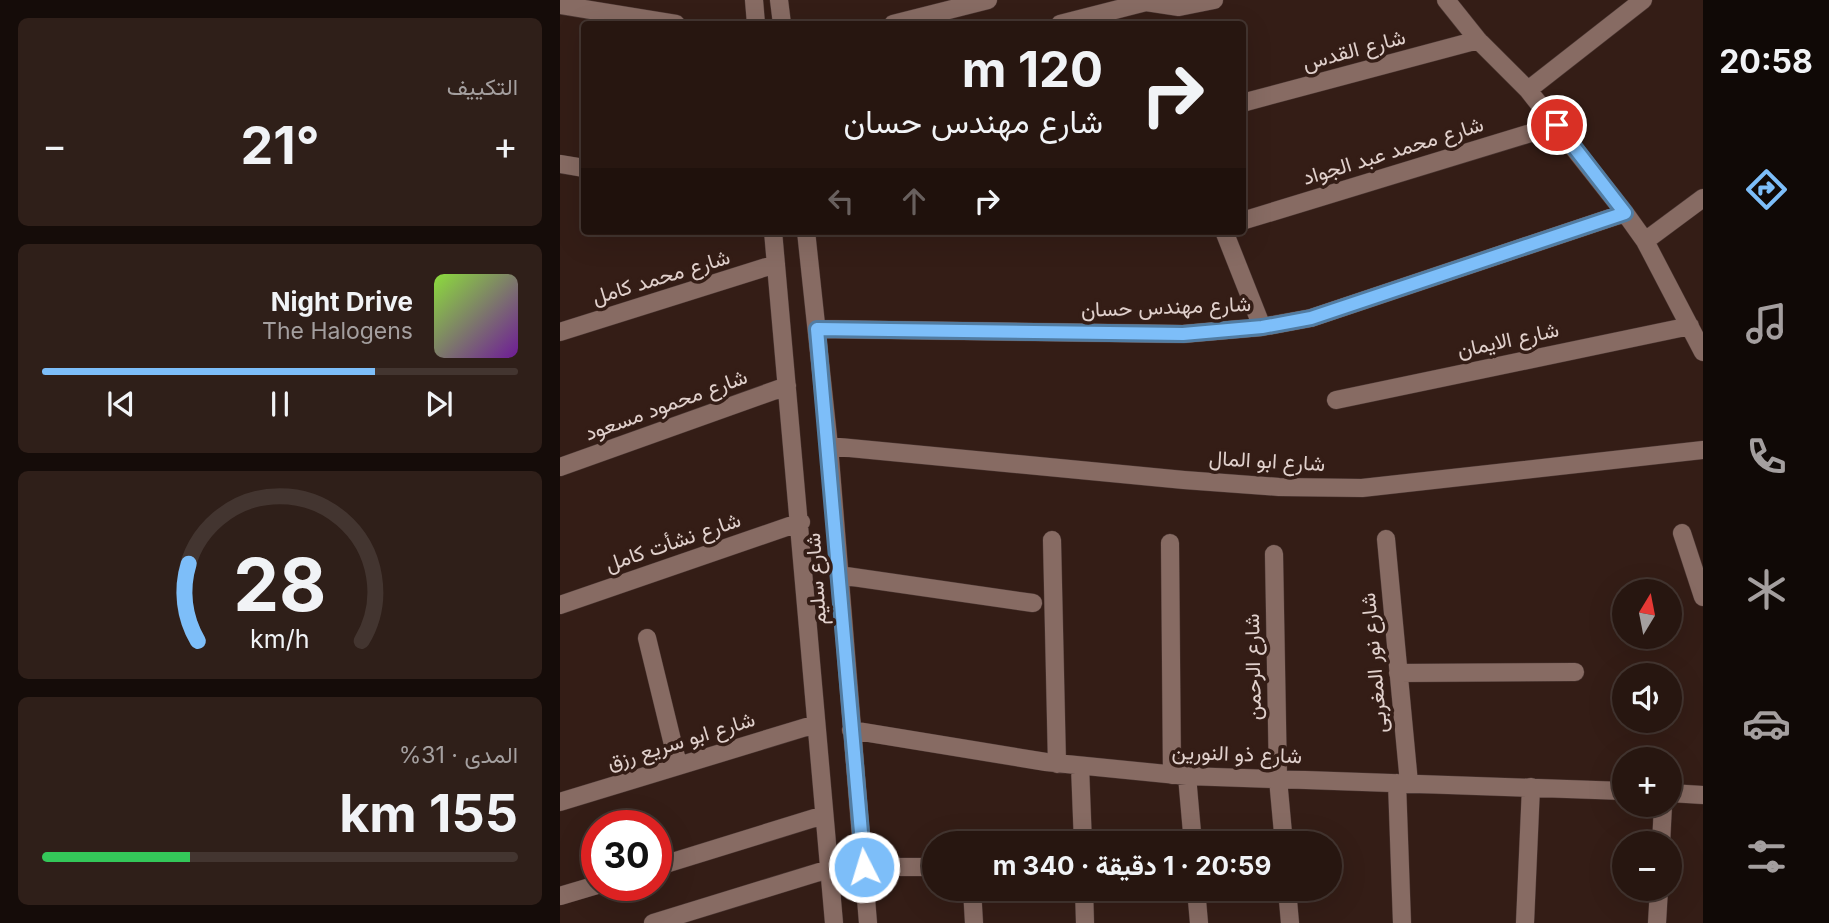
<!DOCTYPE html>
<html lang="ar">
<meta charset="utf-8">
<style>
body{margin:0;font-family:Inter,Vazirmatn,sans-serif;background:#2f1f19;color:#f1f3f6;direction:rtl;height:100vh;display:flex;flex-direction:column;font-size:26px;white-space:nowrap}
*{box-sizing:border-box;margin:0}
p{font-size:23px;color:#a49f9f}
.icon{flex:none;width:38px;height:38px;fill:none;stroke:currentColor;stroke-width:2;stroke-linecap:round;stroke-linejoin:round}
.map{position:relative;flex:1;overflow:hidden;direction:ltr}
.sheet{display:flex;flex-direction:column;gap:18px;padding:18px;background:#150c09;width:560px}
.sheet>*{flex:none}
.guide{position:absolute;left:21px;top:21px;width:665px;height:214px;border-radius:7px;box-shadow:0 7px 28px #0002,0 0 0 2px #433530;direction:rtl;background:#271610;color:#f1f3f6;overflow:hidden}
.needle{width:46px;rotate:10deg}
.tools{position:absolute;left:1052px;top:579px;display:grid;gap:14px}
.tools a{display:grid;place-items:center;width:70px;height:70px;border-radius:50%;background:#271610;box-shadow:0 7px 28px #0002,0 0 0 2px #433530;font-size:35px}
.speed{position:absolute;left:21px;top:810px;display:flex;gap:14px;font-size:35px;font-weight:700;text-align:center}
.speed>*{display:grid;place-content:center;width:91px;height:91px;border-radius:50%;background:#271610;box-shadow:0 7px 28px #0002,0 0 0 2px #433530;line-height:1}
.speed .limit{border:10px solid #d22;background:#fff;color:#111}
.pin{position:absolute;display:grid;place-items:center;width:60px;height:60px;color:#fff;margin:-30px;border:4px solid #fff;border-radius:50%;box-shadow:0 2px 7px #0007}
.me{position:absolute;width:77px;margin:-38px;rotate:355deg;stroke-linejoin:round;filter:drop-shadow(0 0 5px #0008)}
.turn{display:flex;align-items:center;gap:24px;height:147px;padding:0 28px;font-size:32px}
.turn .icon{width:91px;height:91px;stroke-width:2.5}
.turn b{display:block;font-size:49px;line-height:60px}
.lanes{display:flex;align-items:center;height:66px;padding:0 28px;background:#0003;justify-content:center;gap:35px;direction:ltr}
.lanes .off{opacity:.35}
.big{font-size:52px;font-weight:700;line-height:1.1}
.sheet .tile{flex:1;display:flex;flex-direction:column;justify-content:center;gap:10px;min-width:0;padding:0 24px;border-radius:10px;background:#2f1f19}
.sheet .dial{align-items:center;gap:0}
.dial svg{height:182px;overflow:visible;fill:none;stroke:#433530;stroke-width:7;stroke-linecap:round;text-anchor:middle}
.dial text{fill:#f1f3f6;stroke:none}
.song{display:flex;align-items:center;gap:21px}
.cover{width:84px;height:84px;border-radius:10px;background:linear-gradient(135deg,hsl(90 70% 55%),hsl(280 70% 35%))}
.played{height:7px;border-radius:4px;background:linear-gradient(90deg,#7dbef9 70%,#433530 70%)}
.keys{display:flex;justify-content:space-around;direction:ltr}
.heat{display:flex;justify-content:space-between;align-items:center;font-size:38px;direction:ltr}
.charge{height:10px;border-radius:5px;background:linear-gradient(90deg,#34c759 31%,#433530 0)}
.trip{position:absolute;left:362px;top:831px;width:420px;height:70px;border-radius:35px;background:#271610;box-shadow:0 7px 28px #0002,0 0 0 2px #433530;font-weight:700;line-height:70px;text-align:center;direction:rtl}
main{display:flex;flex:1;min-height:0}
.dock{display:flex;flex-direction:column;width:126px;justify-content:space-around;align-items:center;background:#100906;color:#a49f9f}
.dock .icon{width:49px;height:49px}
.dock .active{color:#7dbef9}
.dock b{font-size:32px;color:#f1f3f6}
.map>svg:first-child{display:block}
.lines{fill:none;stroke-linecap:round;stroke-linejoin:round}
.minor-casing{stroke:#4b3733;stroke-width:19}
.minor{stroke:#876b63;stroke-width:18}
.route-casing{stroke:#517ca2;stroke-width:18}
.route{stroke:#7dbef9;stroke-width:12}
.labels{text-anchor:middle;stroke-width:7;stroke-linejoin:round;paint-order:stroke}
.street-label{font-size:21px;fill:#e1d1cd;stroke:#341d16}
</style>
<main>
<nav class="dock">
<b>20:58</b>
<svg class="icon active" aria-label="directions" viewBox="0 0 24 24"><path d="M12 3l9 9-9 9-9-9zM9 14v-3h6M13 9l2 2-2 2"/></svg>
<svg class="icon" aria-label="music" viewBox="0 0 24 24"><path d="M9 18V5l10-2v13"/><circle cx="6" cy="18" r="3"/><circle cx="16" cy="16" r="3"/></svg>
<svg class="icon" aria-label="phone" viewBox="0 0 24 24"><path d="M5 4h4l2 5-3 2q2 4 5 5l2-3 5 2v4C11 20 4 13 5 4z"/></svg>
<svg class="icon" aria-label="climate" viewBox="0 0 24 24"><path d="M12 3v18M4 7l16 10M4 17L20 7"/></svg>
<svg class="icon" aria-label="car" viewBox="0 0 24 24"><path d="M5 17H2v-5l4-1 3-4h7l3 4 3 1v5h-3M9 17h6M6 11h13"/><circle cx="7" cy="17" r="2"/><circle cx="17" cy="17" r="2"/></svg>
<svg class="icon" aria-label="filters" viewBox="0 0 24 24"><path d="M4 7h16M4 17h16"/><circle cx="9" cy="7" r="2"/><circle cx="15" cy="17" r="2"/></svg>
</nav>
<div class="map">
<svg width="1143" height="923" viewBox="0 0 1143 923">
<rect width="100%" height="100%" fill="#341d16"/>
<g class="lines">
<defs>
<path id="minor" d="M194,0L196,24
M219,0L222,24
M886,0L918,40L968,90L1065,213L1085,241L1143,352
M0,5L116,24
M333,24L428,0
M500,24L586,2L619,7L654,0
M968,90L1083,0
M682,103L918,40
M0,164L24,168
M682,221L997,125
M213,231L274,923
M246,231L269,446L308,923
M664,231L702,327
M1085,241L1143,198
M257,329L623,334L702,327L751,318L1065,213
M0,332L216,264
M776,400L1130,326
M269,446L624,480L719,487L802,488L1143,450
M0,467L227,386
M1122,533L1143,597
M826,539L849,783
M492,540L497,764
M610,543L612,775
M714,554L718,779L724,844
M279,575L473,603
M0,605L241,522
M87,638L118,765
M838,673L1015,672
M291,730L486,762L627,776L1064,791
M520,766L523,844
M627,776L633,844
M837,783L842,923
M1110,793L1143,795
M0,802L256,724
M1101,844L1103,805
M96,867L264,815
M304,867H374
M412,889L414,923
M524,889L525,923
M636,889L639,923
M727,889L730,923
M0,896L37,885
M93,923L269,869
M965,923L971,787
M1097,923L1099,889"/>
</defs>
<use href="#minor" class="minor-casing"/>
<use href="#minor" class="minor"/>
</g>
<g class="lines">
<defs>
<path id="route" d="M304,867L257,329L623,334L702,327L751,318L1065,213L997,125"/>
</defs>
<use href="#route" class="route-casing"/>
<use href="#route" class="route"/>
</g>
<g class="labels">
<g class="street-label">
<text transform="translate(794 50) rotate(-15)" y="7">شارع القدس</text>
<text transform="translate(833 151) rotate(-17)" y="7">شارع محمد عبد الجواد</text>
<text transform="translate(101 277) rotate(-17)" y="7">شارع محمد كامل</text>
<text transform="translate(606 307) rotate(-2)" y="7">شارع مهندس حسان</text>
<text transform="translate(948 340) rotate(-12)" y="7">شارع الايمان</text>
<text transform="translate(106 405) rotate(-20)" y="7">شارع محمود مسعود</text>
<text transform="translate(707 461) rotate(3)" y="7">شارع ابو المال</text>
<text transform="translate(113 542) rotate(-19)" y="7">شارع نشأت كامل</text>
<text transform="translate(256 579) rotate(-94)" y="7">شارع سليم</text>
<text transform="translate(814 663) rotate(-95)" y="7">شارع نور المغربى</text>
<text transform="translate(693 667) rotate(-91)" y="7">شارع الرحمن</text>
<text transform="translate(121 741) rotate(-17)" y="7">شارع ابو سريع رزق</text>
<text transform="translate(677 754) rotate(2)" y="7">شارع ذو النورين</text>
</g>
</g>
</svg>
<div class="tools">
<a><svg class="needle" viewBox="-14 -14 28 28"><path d="M0-13l5 13h-10z" fill="#e53935"/><path d="M0 13l5-13h-10z" fill="#a49f9f"/></svg></a>
<a><svg class="icon" aria-label="sound" viewBox="0 0 24 24"><path d="M4 9h4l5-4v14l-5-4H4zM17 9q2 3 0 6"/></svg></a>
<a>+</a>
<a>−</a>
</div>
<div class="speed"><div class="limit">30</div></div>
<div class="pin" style="left:997px;top:125px;background:#d93025"><svg class="icon" aria-label="arrive" viewBox="0 0 24 24"><path d="M6 21V4h12l-3 4 3 4H6"/></svg></div>
<svg class="me" style="left:304px;top:867px" viewBox="-20 -20 40 40"><circle r="17" fill="#7dbef9" stroke="#fff" stroke-width="3"/><path d="M0-11L8 9 0 5-8 9z" fill="#fff"/></svg>
<div class="trip">20:59 · 1 دقيقة · 340 m</div>
<div class="guide">
<div class="turn"><svg class="icon" aria-label="right" viewBox="0 0 24 24"><path d="M7 20v-9h11M14 6l5 5-5 5"/></svg><div><b>120 m</b>شارع مهندس حسان</div></div>
<div class="lanes"><svg class="icon off" aria-label="left" viewBox="0 0 24 24"><path d="M17 20v-9H6M10 6l-5 5 5 5"/></svg><svg class="icon off" aria-label="ahead" viewBox="0 0 24 24"><path d="M12 20V5M6 11l6-6 6 6"/></svg><svg class="icon" aria-label="right" viewBox="0 0 24 24"><path d="M7 20v-9h11M14 6l5 5-5 5"/></svg></div>
</div>
</div>
<section class="sheet">
<div class="tile"><p>التكييف</p>
<div class="heat"><a>−</a><b class="big">21°</b><a>+</a></div>
</div>
<div class="tile">
<div class="song"><i class="cover"></i><div><b>Night Drive</b><p>The Halogens</p></div></div>
<div class="played"></div>
<div class="keys"><svg class="icon" aria-label="previous" viewBox="0 0 24 24"><path d="M18 5L8 12l10 7zM5 5v14"/></svg><svg class="icon" aria-label="pause" viewBox="0 0 24 24"><path d="M8 5v14M16 5v14"/></svg><svg class="icon" aria-label="next" viewBox="0 0 24 24"><path d="M6 5l10 7-10 7zM19 5v14"/></svg></div>
</div>
<div class="tile dial"><svg viewBox="0 0 100 80">
<path d="M14 69A42 42 0 1 1 86 69"/>
<path d="M14 69A42 42 0 0 1 10 35" stroke="#7dbef9"/>
<text x="50" y="56" font-size="32" font-weight="700">28</text>
<text x="50" y="72" font-size="11">km/h</text>
</svg></div>
<div class="tile"><p>المدى · 31%</p><b class="big">155 km</b><div class="charge"></div></div>
</section>
</main>
